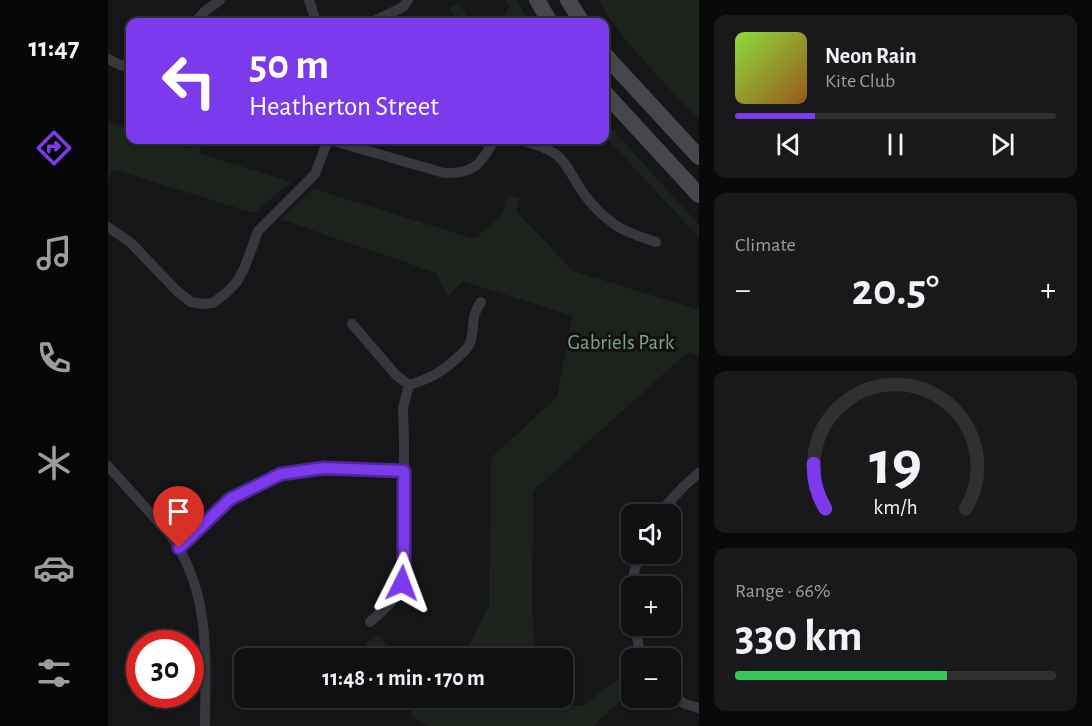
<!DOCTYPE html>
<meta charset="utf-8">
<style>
body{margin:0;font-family:"Alegreya Sans",sans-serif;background:#19191b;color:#f1f3f6;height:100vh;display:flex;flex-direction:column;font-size:22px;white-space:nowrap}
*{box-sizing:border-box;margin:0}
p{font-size:20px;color:#9c9d9f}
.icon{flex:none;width:33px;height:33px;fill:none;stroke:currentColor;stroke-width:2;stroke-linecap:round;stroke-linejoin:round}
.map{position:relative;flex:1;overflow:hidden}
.sheet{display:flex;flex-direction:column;gap:15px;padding:15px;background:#09090a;width:393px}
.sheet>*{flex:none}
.banner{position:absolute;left:18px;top:18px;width:483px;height:126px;border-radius:12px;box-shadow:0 2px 4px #0004,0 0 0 2px #303032;background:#7c3aed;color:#fff;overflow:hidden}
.controls{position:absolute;left:513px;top:504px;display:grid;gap:12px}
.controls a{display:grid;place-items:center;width:60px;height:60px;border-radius:12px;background:#101012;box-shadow:0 2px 4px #0004,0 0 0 2px #303032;font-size:30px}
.speed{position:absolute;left:18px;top:630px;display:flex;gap:12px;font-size:30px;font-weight:700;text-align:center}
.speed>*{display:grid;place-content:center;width:78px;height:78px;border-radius:50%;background:#101012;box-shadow:0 2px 4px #0004,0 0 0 2px #303032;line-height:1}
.speed .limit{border:9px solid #d22;background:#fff;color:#111}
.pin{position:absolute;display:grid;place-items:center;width:51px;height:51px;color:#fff;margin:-62px -26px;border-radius:50% 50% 50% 0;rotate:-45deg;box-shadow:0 0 6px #0007}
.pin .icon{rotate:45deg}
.me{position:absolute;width:66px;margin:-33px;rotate:3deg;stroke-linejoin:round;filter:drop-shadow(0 0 4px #0008)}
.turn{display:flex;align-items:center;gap:21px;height:126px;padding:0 24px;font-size:27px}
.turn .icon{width:78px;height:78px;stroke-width:2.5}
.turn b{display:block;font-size:42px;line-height:51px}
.big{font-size:45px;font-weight:600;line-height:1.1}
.sheet .card{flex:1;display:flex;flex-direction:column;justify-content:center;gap:9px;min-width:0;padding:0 21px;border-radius:12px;background:#19191b}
.sheet .dial{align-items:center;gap:0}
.dial svg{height:156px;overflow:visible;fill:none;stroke:#303032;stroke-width:7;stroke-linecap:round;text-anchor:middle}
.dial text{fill:#f1f3f6;stroke:none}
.song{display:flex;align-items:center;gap:18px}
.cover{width:72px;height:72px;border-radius:9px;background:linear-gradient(135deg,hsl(90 70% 55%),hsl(30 70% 35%))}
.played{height:6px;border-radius:3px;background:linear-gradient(90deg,#7c3aed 25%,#303032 25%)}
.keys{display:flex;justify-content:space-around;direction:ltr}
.heat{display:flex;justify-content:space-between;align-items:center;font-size:33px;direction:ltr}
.charge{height:9px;border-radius:4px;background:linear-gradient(90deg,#34c759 66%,#303032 0)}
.trip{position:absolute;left:126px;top:648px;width:339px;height:60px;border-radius:12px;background:#101012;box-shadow:0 2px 4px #0004,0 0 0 2px #303032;font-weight:600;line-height:60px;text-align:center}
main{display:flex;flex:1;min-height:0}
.dock{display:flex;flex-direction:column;width:108px;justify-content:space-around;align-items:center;background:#060607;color:#9c9d9f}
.dock .icon{width:42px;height:42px}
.dock .selected{color:#7c3aed}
.dock b{font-size:27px;color:#f1f3f6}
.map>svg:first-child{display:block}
.green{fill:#1c231d}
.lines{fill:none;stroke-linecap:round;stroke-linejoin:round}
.minor{stroke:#37383d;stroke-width:10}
.secondary{stroke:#45474d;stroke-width:16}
.route-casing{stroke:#51269a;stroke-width:15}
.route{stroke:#7c3aed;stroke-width:10}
.labels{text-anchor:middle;stroke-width:6;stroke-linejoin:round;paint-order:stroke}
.park-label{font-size:21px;fill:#7fa381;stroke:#111113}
</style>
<main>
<nav class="dock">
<b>11:47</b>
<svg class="icon selected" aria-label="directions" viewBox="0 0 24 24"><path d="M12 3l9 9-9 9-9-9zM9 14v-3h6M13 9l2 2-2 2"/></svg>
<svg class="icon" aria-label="music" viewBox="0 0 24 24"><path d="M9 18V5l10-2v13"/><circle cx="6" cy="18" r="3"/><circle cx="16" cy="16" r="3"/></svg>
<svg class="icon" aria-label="phone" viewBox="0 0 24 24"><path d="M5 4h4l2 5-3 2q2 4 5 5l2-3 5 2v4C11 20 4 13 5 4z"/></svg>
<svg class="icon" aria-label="climate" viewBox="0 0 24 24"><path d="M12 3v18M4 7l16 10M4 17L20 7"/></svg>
<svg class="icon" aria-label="car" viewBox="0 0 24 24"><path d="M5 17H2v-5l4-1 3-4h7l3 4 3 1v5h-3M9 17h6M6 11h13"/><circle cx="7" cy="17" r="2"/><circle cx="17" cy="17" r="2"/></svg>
<svg class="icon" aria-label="filters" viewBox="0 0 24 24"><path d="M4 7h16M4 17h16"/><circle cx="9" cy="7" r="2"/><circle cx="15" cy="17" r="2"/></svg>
</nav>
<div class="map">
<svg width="591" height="726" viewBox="0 0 591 726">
<rect width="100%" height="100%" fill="#161618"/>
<path class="green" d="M398,0H408L421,22H387L395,19L401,7Z
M490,0H591V120C556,82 517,45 490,0Z
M351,3L362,22H349L341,8Z
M497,121L591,225V238L497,136Z
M0,122L22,129V140H54L83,149L87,140H95L91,153L183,182L146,213L4,169L0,182Z
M206,189L367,239L395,213L400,195L412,198L408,211L465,271L588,309L591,306V355L580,352L425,491L424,612L428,658H355L381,606L383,463L385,456L449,397L464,316L355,281L340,297L328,273L172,219Z
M270,635L291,658H270L257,643Z
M523,669V692L488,723L487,726H321L303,715L306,705L300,698H439L442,705L475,706Z"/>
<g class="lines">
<path class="minor" d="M201,0L208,22
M87,22L96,12L112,0
M264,22L295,7L300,0
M0,59L12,65L22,67
M222,140L336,173C365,174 373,165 386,140
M411,140C424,143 439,147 450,156C461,166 467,182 476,194C484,205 495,216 506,224C518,233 534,237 548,242
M0,227L23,243L68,290L83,302L94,304L105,303L118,293L128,283L136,269L150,231L207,174L220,140
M244,324L288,375L301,385
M301,385C323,378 333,373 350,357C355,353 360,349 362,343C368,326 361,319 373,302
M0,466L63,536C104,595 97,658 97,726
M550,514L576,486L591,473
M71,548L122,499L173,474L216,468L296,471
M526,586V573L531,554
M262,622C282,604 293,597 296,569V439L295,408L301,385
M527,626L533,658
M562,695L577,704L591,708"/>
<path class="secondary" d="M429,0L442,22
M460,0L474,22
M496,54L591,157
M496,92L591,195"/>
</g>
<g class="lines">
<defs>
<path id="route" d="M71,548L122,499L173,474L216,468L296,471V569L294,583"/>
</defs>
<use href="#route" class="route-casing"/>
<use href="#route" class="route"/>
</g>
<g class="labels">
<g class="park-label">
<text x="513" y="349">Gabriels Park</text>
</g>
</g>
</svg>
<div class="controls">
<a><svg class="icon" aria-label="sound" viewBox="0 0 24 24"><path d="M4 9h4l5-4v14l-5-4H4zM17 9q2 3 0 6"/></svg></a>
<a>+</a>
<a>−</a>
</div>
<div class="speed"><div class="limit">30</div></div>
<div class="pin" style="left:71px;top:548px;background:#d93025"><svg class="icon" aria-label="arrive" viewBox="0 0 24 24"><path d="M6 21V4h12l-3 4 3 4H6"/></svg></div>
<svg class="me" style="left:294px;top:583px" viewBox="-20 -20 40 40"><path d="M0-17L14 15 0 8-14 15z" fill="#7c3aed" stroke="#fff" stroke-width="4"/></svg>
<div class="trip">11:48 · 1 min · 170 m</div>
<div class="banner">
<div class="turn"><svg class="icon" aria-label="left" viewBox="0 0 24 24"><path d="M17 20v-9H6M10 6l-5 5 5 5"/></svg><div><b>50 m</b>Heatherton Street</div></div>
</div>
</div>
<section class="sheet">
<div class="card">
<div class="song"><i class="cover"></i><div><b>Neon Rain</b><p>Kite Club</p></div></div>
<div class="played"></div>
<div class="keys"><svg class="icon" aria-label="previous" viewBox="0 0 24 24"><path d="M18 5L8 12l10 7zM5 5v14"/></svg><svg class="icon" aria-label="pause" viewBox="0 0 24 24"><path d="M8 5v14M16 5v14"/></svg><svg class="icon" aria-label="next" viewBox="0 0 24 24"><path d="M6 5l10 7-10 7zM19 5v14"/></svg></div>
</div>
<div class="card"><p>Climate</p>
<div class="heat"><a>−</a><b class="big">20.5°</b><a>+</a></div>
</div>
<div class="card dial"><svg viewBox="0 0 100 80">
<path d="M14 69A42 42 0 1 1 86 69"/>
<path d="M14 69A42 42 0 0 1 8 46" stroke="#7c3aed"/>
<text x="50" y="56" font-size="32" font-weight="700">19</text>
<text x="50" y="72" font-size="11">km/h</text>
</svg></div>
<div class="card"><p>Range · 66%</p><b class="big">330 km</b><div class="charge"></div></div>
</section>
</main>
